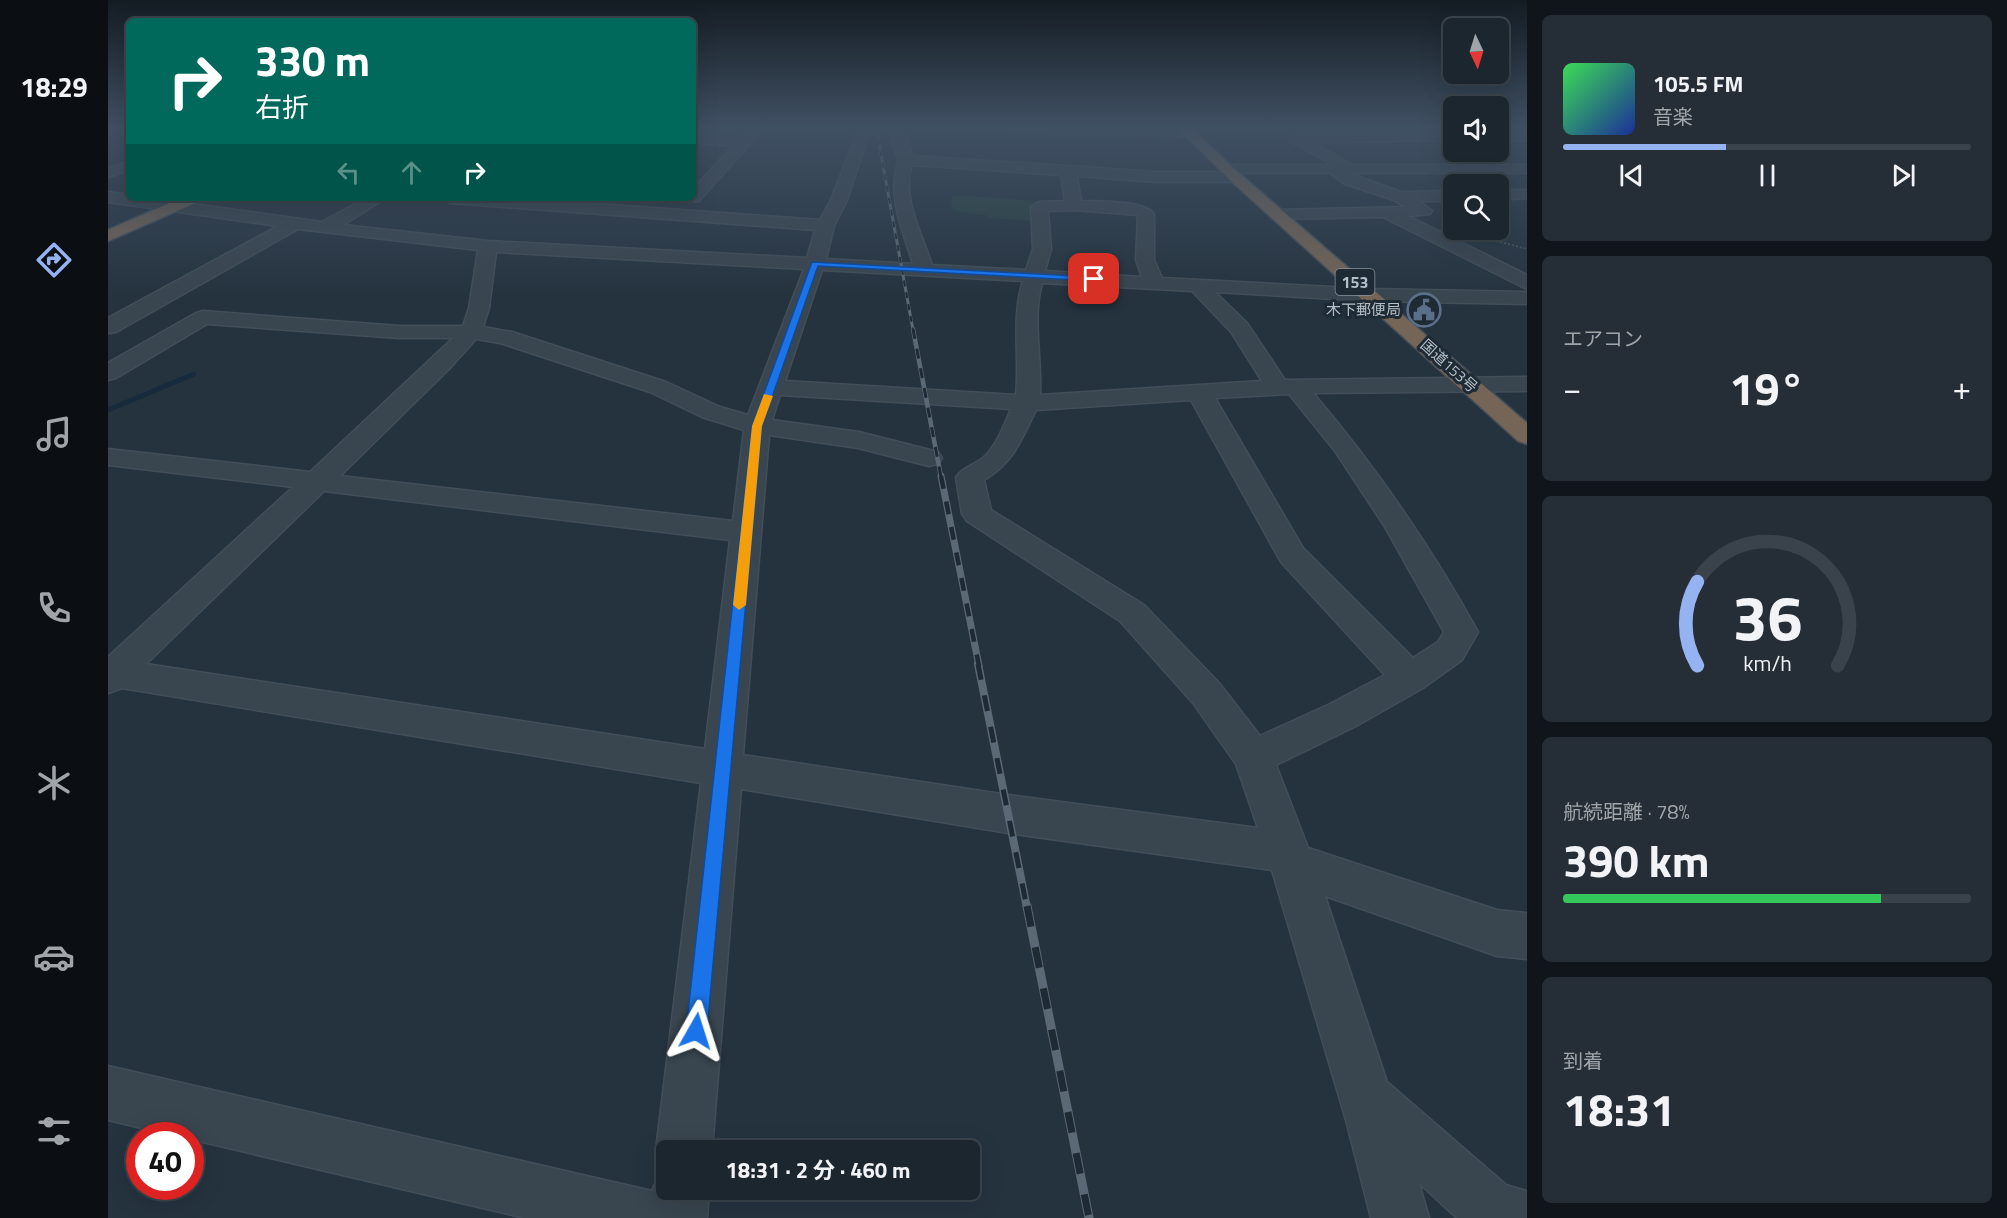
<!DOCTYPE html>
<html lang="ja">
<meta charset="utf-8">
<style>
body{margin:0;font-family:"Titillium Web","Noto Sans JP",sans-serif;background:#252e37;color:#f1f3f6;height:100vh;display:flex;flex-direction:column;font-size:22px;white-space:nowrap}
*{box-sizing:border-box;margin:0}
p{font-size:20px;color:#a0a5aa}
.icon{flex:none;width:33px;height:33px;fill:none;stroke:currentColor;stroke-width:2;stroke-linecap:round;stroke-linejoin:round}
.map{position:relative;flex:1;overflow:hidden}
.side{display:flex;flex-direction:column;gap:15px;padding:15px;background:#0f151a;width:480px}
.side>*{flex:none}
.guide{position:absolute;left:18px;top:18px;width:570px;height:183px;border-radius:9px;box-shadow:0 6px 24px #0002,0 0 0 2px #3a434b;background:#00695c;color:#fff;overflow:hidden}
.needle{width:39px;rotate:176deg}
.controls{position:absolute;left:1335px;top:18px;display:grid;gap:12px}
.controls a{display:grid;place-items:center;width:66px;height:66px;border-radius:9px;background:#1c262f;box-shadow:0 6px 24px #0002,0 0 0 2px #3a434b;font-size:30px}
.speed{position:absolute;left:18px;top:1122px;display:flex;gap:12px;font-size:30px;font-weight:700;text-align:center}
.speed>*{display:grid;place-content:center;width:78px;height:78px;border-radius:50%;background:#1c262f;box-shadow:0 6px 24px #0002,0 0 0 2px #3a434b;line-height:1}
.speed .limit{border:9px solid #d22;background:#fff;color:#111}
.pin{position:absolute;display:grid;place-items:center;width:51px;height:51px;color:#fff;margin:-26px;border-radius:12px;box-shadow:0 3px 9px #0006}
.me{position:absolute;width:66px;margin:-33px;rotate:6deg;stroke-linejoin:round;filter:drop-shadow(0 0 4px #0008)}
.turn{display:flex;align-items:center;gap:21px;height:126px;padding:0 30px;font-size:27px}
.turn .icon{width:78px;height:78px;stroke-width:2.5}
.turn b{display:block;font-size:42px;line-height:51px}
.lanes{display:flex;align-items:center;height:57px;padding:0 30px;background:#0003;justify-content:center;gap:30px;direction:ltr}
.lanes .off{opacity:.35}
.big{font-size:45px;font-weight:700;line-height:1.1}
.side .widget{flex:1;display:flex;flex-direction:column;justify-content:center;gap:9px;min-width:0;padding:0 21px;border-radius:9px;background:#252e37}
.side .dial{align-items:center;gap:0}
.dial svg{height:156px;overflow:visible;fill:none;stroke:#3a434b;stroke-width:7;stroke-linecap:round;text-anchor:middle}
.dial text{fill:#f1f3f6;stroke:none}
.song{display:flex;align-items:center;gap:18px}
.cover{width:72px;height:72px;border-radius:9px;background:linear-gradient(135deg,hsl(130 70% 55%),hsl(230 70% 35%))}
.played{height:6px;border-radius:3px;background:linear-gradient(90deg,#95b2f1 40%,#3a434b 40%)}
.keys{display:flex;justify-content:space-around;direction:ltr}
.heat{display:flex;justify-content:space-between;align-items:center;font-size:33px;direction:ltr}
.charge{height:9px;border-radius:4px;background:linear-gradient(90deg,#34c759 78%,#3a434b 0)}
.trip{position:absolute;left:548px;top:1140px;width:324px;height:60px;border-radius:9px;background:#1c262f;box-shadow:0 6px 24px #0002,0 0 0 2px #3a434b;font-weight:700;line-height:60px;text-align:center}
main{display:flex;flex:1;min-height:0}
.dock{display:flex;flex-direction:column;width:108px;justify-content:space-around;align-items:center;background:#0b0f13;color:#a0a5aa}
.dock .icon{width:42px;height:42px}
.dock .selected{color:#95b2f1}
.dock b{font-size:27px;color:#f1f3f6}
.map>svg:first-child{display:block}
.green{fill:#274040}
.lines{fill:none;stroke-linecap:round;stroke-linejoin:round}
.stream{stroke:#182b3d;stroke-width:5}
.minor-casing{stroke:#424e58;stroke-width:3}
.highway-casing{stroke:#444f5a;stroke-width:3}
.path{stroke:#405857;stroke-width:2;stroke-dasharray:2 2;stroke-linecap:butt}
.minor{fill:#39454f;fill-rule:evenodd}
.highway{fill:#756556;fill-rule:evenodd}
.rail-far4-casing{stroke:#5b6976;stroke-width:3}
.rail-far3-casing{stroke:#5b6976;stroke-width:4.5}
.rail-far2-casing{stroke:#5b6976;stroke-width:7}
.rail-far1-casing{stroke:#5b6976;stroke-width:8}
.rail-casing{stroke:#5b6976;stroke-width:9}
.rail-far4{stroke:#1e2a34;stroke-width:2;stroke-dasharray:6;stroke-linecap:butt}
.rail-far3{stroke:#1e2a34;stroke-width:3;stroke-dasharray:10;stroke-linecap:butt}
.rail-far2{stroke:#1e2a34;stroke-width:4.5;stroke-dasharray:13;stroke-linecap:butt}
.rail-far1{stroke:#1e2a34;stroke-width:5;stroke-dasharray:16;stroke-linecap:butt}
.rail{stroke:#1e2a34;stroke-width:7;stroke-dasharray:21;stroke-linecap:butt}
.route{fill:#1a73e8;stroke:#114b97;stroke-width:1.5}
.slow{fill:#f59e0b}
.labels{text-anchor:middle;stroke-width:6;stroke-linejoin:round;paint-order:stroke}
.far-poi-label{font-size:15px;fill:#b5bfca;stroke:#1e2a34;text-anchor:end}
.far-street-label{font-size:15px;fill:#b5bfca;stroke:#1e2a34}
.shield{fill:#1e2a34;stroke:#88929d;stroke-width:1.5}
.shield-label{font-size:16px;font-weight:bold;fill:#b5bfca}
</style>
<main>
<nav class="dock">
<b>18:29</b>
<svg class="icon selected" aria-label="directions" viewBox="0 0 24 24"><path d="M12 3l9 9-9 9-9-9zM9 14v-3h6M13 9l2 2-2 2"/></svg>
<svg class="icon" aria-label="music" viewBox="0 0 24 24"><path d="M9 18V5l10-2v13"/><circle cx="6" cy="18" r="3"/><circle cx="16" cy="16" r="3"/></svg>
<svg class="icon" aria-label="phone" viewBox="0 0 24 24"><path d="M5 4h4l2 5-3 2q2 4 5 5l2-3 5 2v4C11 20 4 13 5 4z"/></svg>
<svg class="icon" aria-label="climate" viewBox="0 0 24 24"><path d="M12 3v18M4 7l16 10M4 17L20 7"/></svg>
<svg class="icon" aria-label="car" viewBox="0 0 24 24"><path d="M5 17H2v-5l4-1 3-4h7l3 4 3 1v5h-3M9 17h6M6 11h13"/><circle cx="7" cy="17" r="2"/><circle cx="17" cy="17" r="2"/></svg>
<svg class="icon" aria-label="filters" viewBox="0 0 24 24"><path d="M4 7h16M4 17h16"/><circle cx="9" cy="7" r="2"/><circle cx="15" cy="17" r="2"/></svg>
</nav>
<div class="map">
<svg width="1419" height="1218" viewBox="0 0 1419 1218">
<rect width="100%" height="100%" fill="#25333f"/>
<path class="green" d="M845,195L929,201L933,205L924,221L881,218V216L846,211L843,206Z"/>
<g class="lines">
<path class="stream" d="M0,410L86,374"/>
<defs>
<path id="minor" d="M644,127H657L591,201H579L577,198H585V189L625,146L585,143V135L633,139Z
M751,127H763L739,200L726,226L718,259L805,264C795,231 778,194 791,160L784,142L783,127H795L804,156L1048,172H1115L1112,169L1119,165H1225L1182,141L1180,138L1187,134L1346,133V141L1204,142L1244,165H1419V173H1240L1293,192L1346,191V201H1311L1324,211L1322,214L1300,216L1419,275V289L1275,217L1164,219L1162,215L1164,211L1170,210L1297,207L1286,200L1237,184L1222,173H1131L1135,177L1127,182H1048L969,176L973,201C991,202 1036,200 1046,214V260L1054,278L1261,289L1419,292V304L1261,301L1107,292L1139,323L1177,380L1419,377V391L1205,393C1268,467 1323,547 1370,632L1354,660L1315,688L1248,726L1168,765L1200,848L1389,910L1419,913V959L1389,956L1217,896L1279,1082L1398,1185L1419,1191V1218H1349L1311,1183L1321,1218H1263L1238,1120L1164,870L900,833L633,789L604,1150H558V1190H601L599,1218H417L82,1139V1136H67L0,1120V1066L544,1191L553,1170L556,1169L548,1150L593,783L14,688L0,693V657L185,487L0,465V449L202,472L345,338H291L99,324L8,378L0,380V363L88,313L95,311L291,326H355L361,308L370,250L190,229L8,332L0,333V318L170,226L0,202V192L21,195V198H41L214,222L258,198H278L235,225L380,241L699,258L707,230L342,203L334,198H407L712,220L723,200ZM804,165L953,175L957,201L931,202L923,207L925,249L918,270L824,265C814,235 793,196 804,165ZM966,210L1030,215L1028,260L1034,277L937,271L943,249L940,211ZM388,252L696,269L640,415L612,407L558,382L404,332L375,327L381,308ZM714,270L915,281C903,318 912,357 908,395L677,381ZM934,283L1084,291L1123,332L1154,381L932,395C934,358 924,318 934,283ZM368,339L392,343L542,392L594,417L636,430L625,521L232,476L341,369ZM1181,394L1227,451L1277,527L1336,632L1330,642L1305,658L1195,548L1107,398ZM672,395L903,409C896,425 889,445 876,457C867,465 855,467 848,477L854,514L859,521L1012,621L1085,703L1128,764L1150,828L900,795L635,755L661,435L750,448L821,466L830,464L834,458L830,452L751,432L664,420ZM1083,400L1173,562L1277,675L1222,704L1152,736L1111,683L1036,605L883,510L876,480C906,462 913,440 928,410ZM216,491L622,540L597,749L38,664Z
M861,127L1081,128L1088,132L1081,136L867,131Z
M1390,133H1419V141H1390Z
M21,161V170L0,177V168Z
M1390,190H1419V198L1390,200Z"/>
<path id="highway" d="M1069,127H1082L1132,174L1419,423V444L1410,441L1122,180Z
M73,198H94L92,201L0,241V230Z"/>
</defs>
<use href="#minor" class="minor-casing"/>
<use href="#highway" class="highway-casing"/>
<path class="path" d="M1373,237L1419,249"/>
<use href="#minor" class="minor"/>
<use href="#highway" class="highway"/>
<defs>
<path id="rail-far4" d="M768,127L805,330"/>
<path id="rail-far3" d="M805,329L833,477"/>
<path id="rail-far2" d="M833,476L871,666"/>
<path id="rail-far1" d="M870,664L919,908"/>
<path id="rail" d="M919,906L981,1218"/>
</defs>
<use href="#rail-far4" class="rail-far4-casing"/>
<use href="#rail-far3" class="rail-far3-casing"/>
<use href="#rail-far2" class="rail-far2-casing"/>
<use href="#rail-far1" class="rail-far1-casing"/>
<use href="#rail" class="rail-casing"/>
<use href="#rail-far4" class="rail-far4"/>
<use href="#rail-far3" class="rail-far3"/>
<use href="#rail-far2" class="rail-far2"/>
<use href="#rail-far1" class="rail-far1"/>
<use href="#rail" class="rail"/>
</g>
<linearGradient id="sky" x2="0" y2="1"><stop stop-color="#141c23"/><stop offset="0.43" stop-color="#405063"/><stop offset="1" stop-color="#405063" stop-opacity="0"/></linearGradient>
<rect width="1419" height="297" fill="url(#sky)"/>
<path class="route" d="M704,262L986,277L990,279L986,281L710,266L654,426L599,1031L596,1039L588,1042L581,1039L578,1031L644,426Z"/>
<path class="slow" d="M656,394L665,396L654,426L638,605L631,610L625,605L644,426Z"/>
<defs>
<symbol id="civic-ring" viewBox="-11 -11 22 22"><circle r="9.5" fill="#1e2a34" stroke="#5c6f8a" stroke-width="1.5"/><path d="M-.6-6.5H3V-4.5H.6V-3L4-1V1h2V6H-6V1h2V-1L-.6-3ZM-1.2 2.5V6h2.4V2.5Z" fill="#5c6f8a"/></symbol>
</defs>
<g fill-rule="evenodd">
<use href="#civic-ring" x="1297" y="291" width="38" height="38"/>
</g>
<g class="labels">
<g class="far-poi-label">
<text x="1293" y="315">木下郵便局</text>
</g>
<g class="far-street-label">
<text transform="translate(1341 366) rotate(42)" y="5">国道153号</text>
</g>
<rect class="shield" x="1227.5" y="269" width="39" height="26" rx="4.5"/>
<g class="shield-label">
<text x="1247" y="288">153</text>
</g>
</g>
</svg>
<div class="controls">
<a><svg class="needle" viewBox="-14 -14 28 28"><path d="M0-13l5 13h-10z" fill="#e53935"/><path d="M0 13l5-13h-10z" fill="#a0a5aa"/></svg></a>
<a><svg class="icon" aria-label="sound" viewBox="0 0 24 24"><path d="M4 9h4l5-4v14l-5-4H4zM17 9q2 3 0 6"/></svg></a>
<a><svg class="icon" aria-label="search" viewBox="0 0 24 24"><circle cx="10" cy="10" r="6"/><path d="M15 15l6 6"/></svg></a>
</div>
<div class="speed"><div class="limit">40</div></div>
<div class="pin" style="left:986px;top:279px;background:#d93025"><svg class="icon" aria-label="arrive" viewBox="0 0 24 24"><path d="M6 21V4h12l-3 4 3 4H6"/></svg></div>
<svg class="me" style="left:588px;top:1031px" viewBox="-20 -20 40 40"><path d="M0-17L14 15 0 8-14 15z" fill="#1a73e8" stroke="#fff" stroke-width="4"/></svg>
<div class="trip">18:31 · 2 分 · 460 m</div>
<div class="guide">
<div class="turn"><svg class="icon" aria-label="right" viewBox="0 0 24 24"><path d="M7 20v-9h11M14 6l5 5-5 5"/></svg><div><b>330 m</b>右折</div></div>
<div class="lanes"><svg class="icon off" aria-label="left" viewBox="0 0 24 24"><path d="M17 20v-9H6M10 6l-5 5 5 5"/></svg><svg class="icon off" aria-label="ahead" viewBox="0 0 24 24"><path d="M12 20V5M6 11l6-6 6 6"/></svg><svg class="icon" aria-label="right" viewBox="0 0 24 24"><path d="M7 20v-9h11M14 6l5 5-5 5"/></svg></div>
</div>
</div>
<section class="side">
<div class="widget">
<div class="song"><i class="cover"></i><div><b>105.5 FM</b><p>音楽</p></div></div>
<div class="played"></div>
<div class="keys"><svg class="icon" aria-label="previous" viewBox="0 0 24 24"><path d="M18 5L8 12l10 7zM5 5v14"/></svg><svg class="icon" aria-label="pause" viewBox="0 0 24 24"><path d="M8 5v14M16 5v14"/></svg><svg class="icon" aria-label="next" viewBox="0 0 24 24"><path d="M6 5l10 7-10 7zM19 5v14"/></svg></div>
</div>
<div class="widget"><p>エアコン</p>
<div class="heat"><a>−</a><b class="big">19°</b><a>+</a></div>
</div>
<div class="widget dial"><svg viewBox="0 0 100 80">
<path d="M14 69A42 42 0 1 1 86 69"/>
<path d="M14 69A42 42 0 0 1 14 26" stroke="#95b2f1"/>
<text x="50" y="56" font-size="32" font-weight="700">36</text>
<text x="50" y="72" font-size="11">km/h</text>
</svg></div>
<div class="widget"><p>航続距離 · 78%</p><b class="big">390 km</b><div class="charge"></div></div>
<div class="widget"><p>到着</p><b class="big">18:31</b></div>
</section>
</main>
